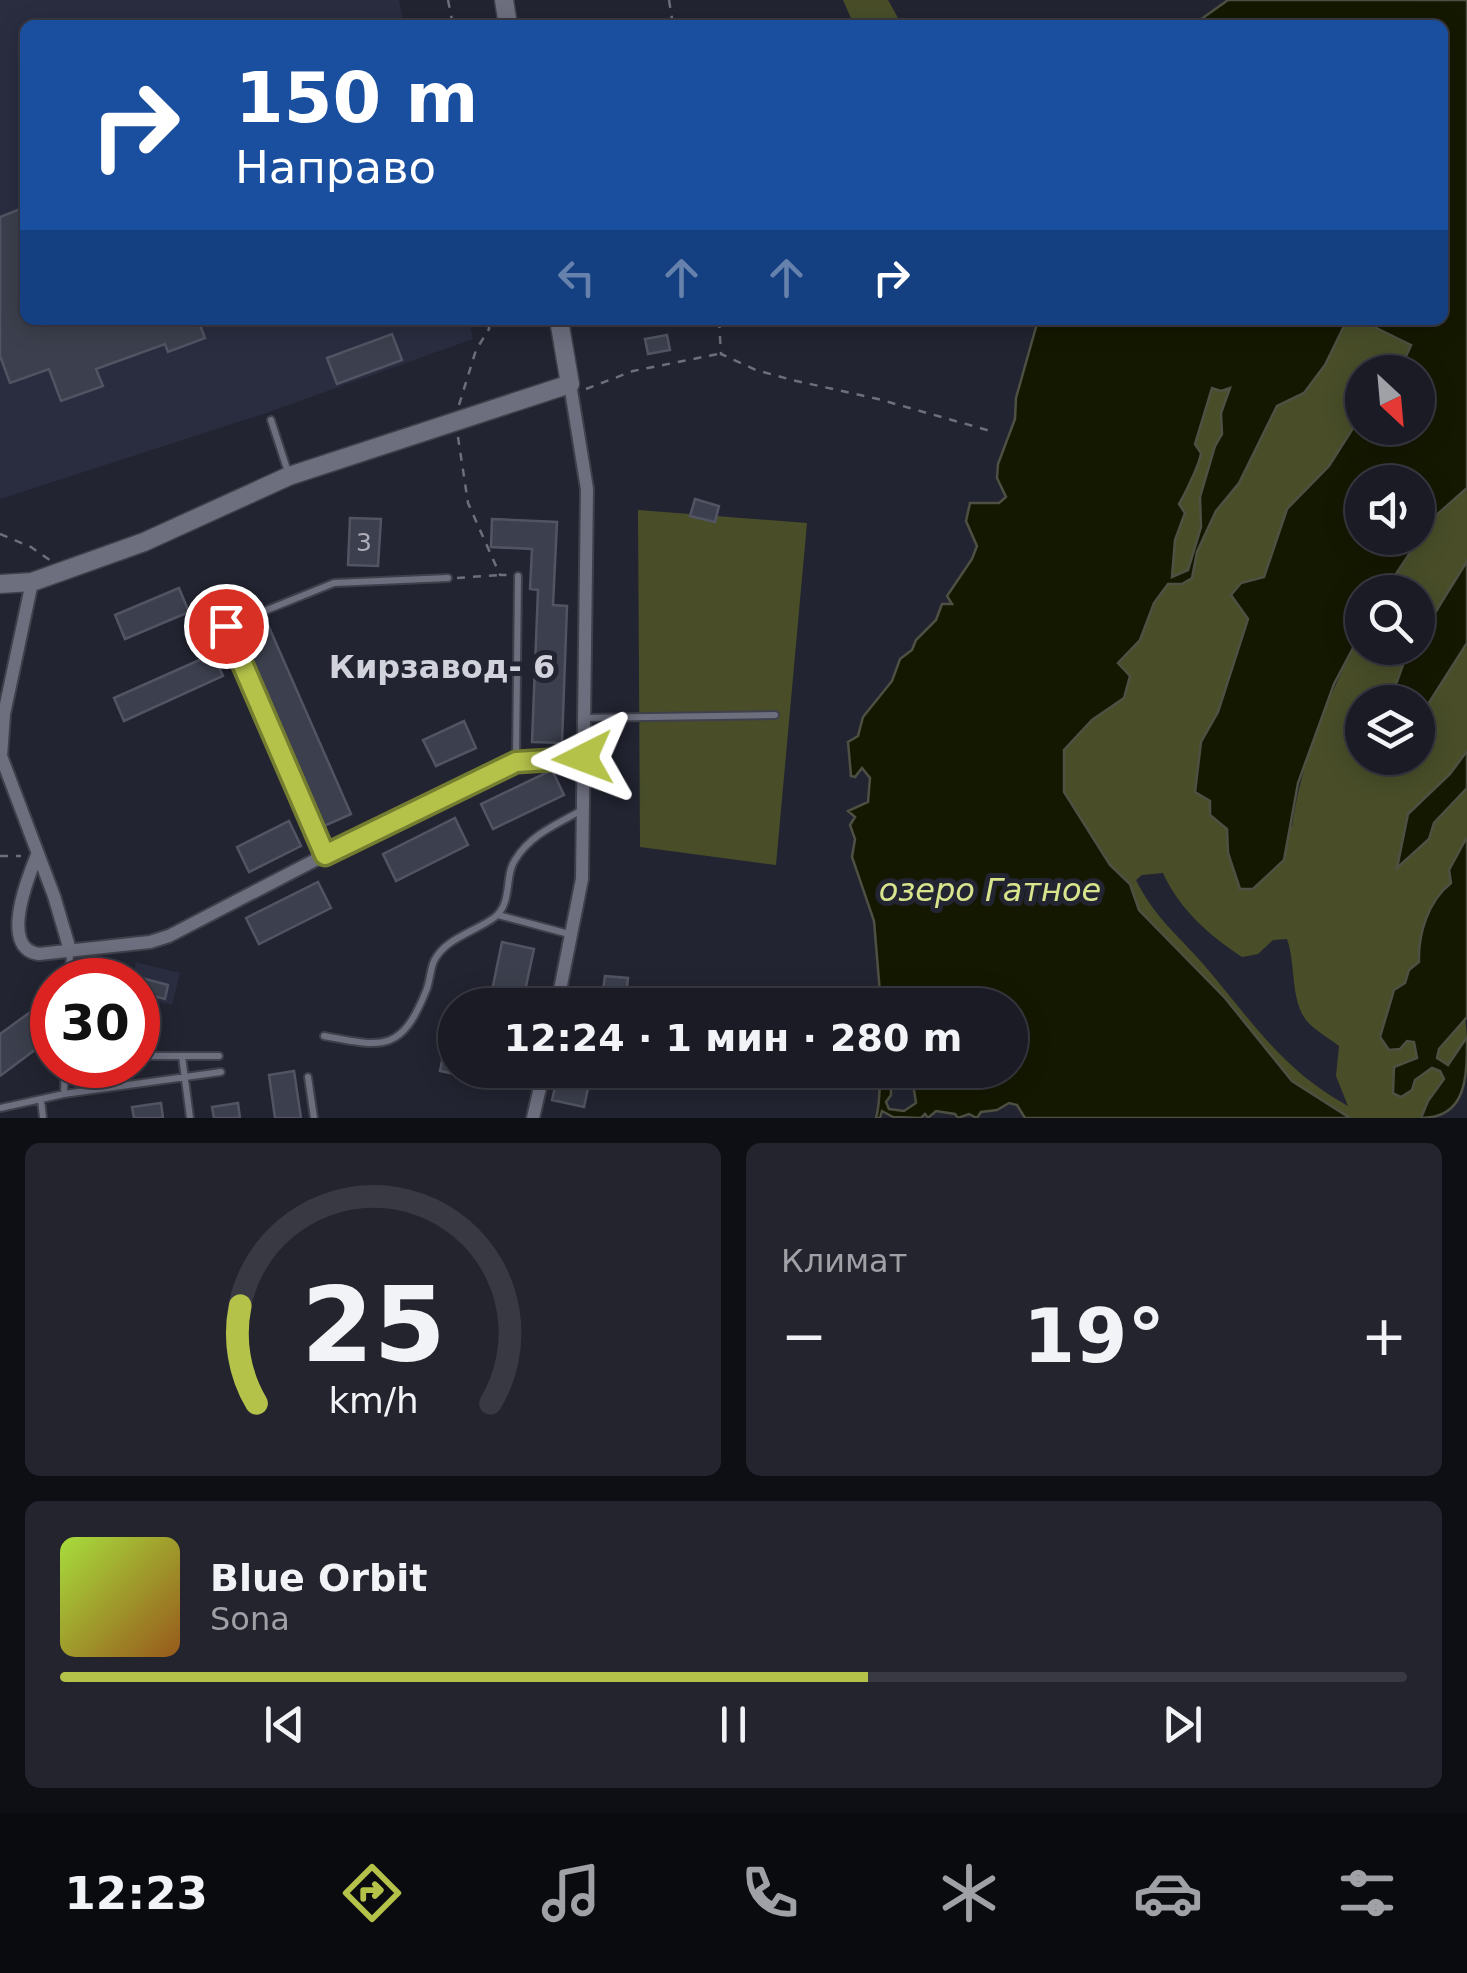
<!DOCTYPE html>
<html lang="ru">
<meta charset="utf-8">
<style>
body{margin:0;font-family:"DejaVu Sans",sans-serif;background:#23242d;color:#f1f3f6;height:100vh;display:flex;flex-direction:column;font-size:38px;white-space:nowrap}
*{box-sizing:border-box;margin:0}
p{font-size:32px;color:#9fa1a7}
.icon{flex:none;width:55px;height:55px;fill:none;stroke:currentColor;stroke-width:2;stroke-linecap:round;stroke-linejoin:round}
.map{position:relative;height:1118px;overflow:hidden}
.drawer{display:flex;flex-direction:column;gap:25px;padding:25px;background:#0e0f14;flex:1}
.drawer>*{flex:none}
.top-card{position:absolute;left:20px;top:20px;width:1428px;height:305px;border-radius:15px;box-shadow:0 5px 25px #0003,0 0 0 2px #383942;background:#1a4fa0;color:#fff;overflow:hidden}
.needle{width:65px;rotate:154deg}
.buttons{position:absolute;left:1345px;top:355px;display:grid;gap:20px}
.buttons a{display:grid;place-items:center;width:90px;height:90px;border-radius:50%;background:#1a1b25;box-shadow:0 5px 25px #0003,0 0 0 2px #383942;font-size:50px}
.speed{position:absolute;left:30px;top:958px;display:flex;gap:20px;font-size:50px;font-weight:700;text-align:center}
.speed>*{display:grid;place-content:center;width:130px;height:130px;border-radius:50%;background:#1a1b25;box-shadow:0 5px 25px #0003,0 0 0 2px #383942;line-height:1}
.speed .limit{border:15px solid #d22;background:#fff;color:#111}
.pin{position:absolute;display:grid;place-items:center;width:85px;height:85px;color:#fff;margin:-42px;border:5px solid #fff;border-radius:50%;box-shadow:0 2px 10px #0007}
.me{position:absolute;width:110px;margin:-55px;rotate:267deg;stroke-linejoin:round;filter:drop-shadow(0 0 8px #0008)}
.turn{display:flex;align-items:center;gap:35px;height:210px;padding:0 50px;font-size:45px}
.turn .icon{width:130px;height:130px;stroke-width:2.5}
.turn b{display:block;font-size:70px;line-height:85px}
.lanes{display:flex;align-items:center;height:95px;padding:0 50px;background:#0003;justify-content:center;gap:50px;direction:ltr}
.lanes .off{opacity:.35}
.big{font-size:75px;font-weight:700;line-height:1.1}
.drawer .widget{flex:1;display:flex;flex-direction:column;justify-content:center;gap:15px;min-width:0;padding:0 35px;border-radius:15px;background:#23242d}
.drawer .dial{align-items:center;gap:0}
.dial svg{height:260px;overflow:visible;fill:none;stroke:#383942;stroke-width:7;stroke-linecap:round;text-anchor:middle}
.dial text{fill:#f1f3f6;stroke:none}
.song{display:flex;align-items:center;gap:30px}
.cover{width:120px;height:120px;border-radius:15px;background:linear-gradient(135deg,hsl(80 70% 55%),hsl(30 70% 35%))}
.played{height:10px;border-radius:5px;background:linear-gradient(90deg,#b4c24a 60%,#383942 60%)}
.keys{display:flex;justify-content:space-around;direction:ltr}
.heat{display:flex;justify-content:space-between;align-items:center;font-size:55px;direction:ltr}
.drawer .tiles{flex:1;display:grid;gap:25px;grid-template-columns:1fr 1fr}
.widget:last-child{grid-column:span 2}
.trip{position:absolute;left:438px;top:988px;width:590px;height:100px;border-radius:50px;background:#1a1b25;box-shadow:0 5px 25px #0003,0 0 0 2px #383942;font-weight:700;line-height:100px;text-align:center}
.tabs{display:flex;height:160px;justify-content:space-around;align-items:center;background:#0a0b0f;color:#9fa1a7}
.tabs .icon{width:70px;height:70px}
.tabs .active{color:#b4c24a}
.tabs b{font-size:45px;color:#f1f3f6}
.map>svg:first-child{display:block}
.built{fill:#2a2d40}
.green{fill:#494e29;fill-rule:evenodd}
.water{fill:#151800;stroke:#4d5042;stroke-width:2.5;fill-rule:evenodd}
.building{fill:#3c3f4d;stroke:#525463;stroke-width:2.5}
.lines{fill:none;stroke-linecap:round;stroke-linejoin:round}
.lane-casing{stroke:#3f404b;stroke-width:10}
.street-casing{stroke:#3f404b;stroke-width:16}
.secondary-casing{stroke:#3f404b;stroke-width:21}
.path{stroke:#6e6f7b;stroke-width:2.5;stroke-dasharray:8 8;stroke-linecap:butt}
.lane{stroke:#6d6f7f;stroke-width:6}
.street{stroke:#6d6f7f;stroke-width:12}
.secondary{stroke:#6d6f7f;stroke-width:18}
.route-casing{stroke:#757e30;stroke-width:25}
.route{stroke:#b4c24a;stroke-width:18}
.labels{text-anchor:middle;stroke-width:10;stroke-linejoin:round;paint-order:stroke}
.number-label{font-size:25px;fill:#acadb8}
.neighbourhood-label{font-size:32px;font-weight:bold;fill:#d1d2db;stroke:#222431}
.water-label{font-size:32px;font-style:italic;fill:#d9e58c;stroke:#222431}
</style>
<div class="map">
<svg width="1467" height="1118" viewBox="0 0 1467 1118">
<rect width="100%" height="100%" fill="#222431"/>
<path class="built" d="M0,0H399L404,25H25V320H469L473,339L269,412L0,499Z
M136,962L180,973L172,1005L138,997V980H132Z"/>
<path class="green" d="M843,0H888L902,25H854Z
M1346,322L1370,325L1411,345L1399,372H1362V414L1329,466L1287,509L1264,577L1241,583L1248,619L1218,712L1201,742L1195,792L1211,802V815L1227,829L1228,853L1292,826C1302,756 1330,693 1362,631V648H1411L1399,684L1387,702H1362V758H1418V720L1467,643V751L1450,774L1408,814L1399,867L1429,839L1434,823L1467,788V837L1449,869L1451,883C1428,901 1417,934 1419,962L1409,970L1405,983L1394,990L1381,1036L1414,1042L1418,1058L1405,1062L1412,1090L1415,1080L1432,1068L1440,1071L1444,1079L1428,1101L1421,1118H1350L1292,1081L1225,998L1139,909L1130,884L1110,865L1064,792V750L1092,720L1124,698L1118,664L1140,640L1154,603L1168,583L1192,577L1197,552L1216,510L1239,483L1277,406L1304,393L1325,365ZM1163,873C1179,909 1210,936 1242,957L1258,954L1273,940L1287,939C1296,964 1290,998 1306,1020C1314,1030 1329,1038 1339,1046L1336,1076L1348,1106C1282,1070 1252,1021 1204,965C1177,934 1155,918 1136,880L1142,875Z
M1231,387L1221,413L1222,434L1215,446L1200,497L1201,527L1188,570L1171,577C1173,554 1172,527 1179,505C1185,487 1198,471 1201,454L1195,444L1212,388Z
M1467,488V561L1437,613L1418,638V592H1384L1433,518Z
M638,510L807,523L776,865L640,847Z
M1465,1016L1467,1037L1448,1065L1436,1059L1439,1049Z"/>
<path class="water" d="M1228,0H1467V488L1433,518L1384,592H1362V631L1334,684L1298,783L1284,860L1253,889H1240L1228,853L1227,829L1210,815V801L1195,792L1201,742L1218,712L1248,619L1231,595L1241,583L1264,577L1287,509L1329,466L1362,414V428H1418V372H1399L1411,345L1370,325L1346,322L1325,365L1304,393L1277,406L1239,483L1216,511L1197,552L1192,578L1182,584H1168L1154,603L1140,640L1118,663L1130,676L1124,698L1092,720L1064,750V792L1110,865L1130,884L1139,910L1225,998L1292,1081L1350,1118H1025L1017,1105L1009,1103L997,1110L981,1112L977,1118L969,1114L958,1118L955,1114L936,1111L928,1118L925,1114L921,1118L893,1117L882,1111L880,1118H876C881,1101 878,1087 882,1070H891V1095L886,1102L889,1109L904,1111L916,1103L911,1070H1010V1005H881L874,921L852,857L855,839L850,825L855,817L848,811L868,802L870,778L862,768L855,777L851,776L848,742L858,736L863,717L892,681L900,659L912,650L916,640L936,620L942,604H952L947,596L972,559L977,546L966,521L970,503H999L1006,497L997,478L998,464L1015,419L1016,398L1038,320H1442V25H1193ZM1230,388L1221,413L1222,434L1215,446L1200,497L1201,527L1188,570L1172,577L1175,540L1185,513L1179,504C1185,494 1200,463 1201,453L1195,444L1212,388L1221,391ZM1362,482H1418V538H1362Z
M1467,561V643L1418,720V702H1387C1399,685 1400,665 1411,648H1418C1418,636 1458,577 1467,561Z
M1467,751V788L1434,823L1429,839L1397,868L1408,814L1450,774Z
M1467,837V1017L1439,1049L1437,1058L1448,1065L1467,1037C1467,1077 1467,1118 1421,1118L1428,1101L1444,1079L1440,1071L1432,1068L1415,1080L1412,1090L1401,1097L1393,1093L1394,1067L1417,1058L1414,1042L1407,1041L1400,1049L1389,1050L1380,1037L1394,990L1405,983L1409,970L1419,962C1418,934 1428,901 1451,883L1449,870Z"/>
<path class="building" d="M25,207V320H198L205,338L168,352L165,344L96,369L103,386L61,401L49,369L10,383L0,356V217Z
M392,334L402,360L337,384L327,358Z
M667,335L670,350L648,354L645,339Z
M695,499L719,506L715,522L690,516Z
M350,518L381,519L378,566L348,565Z
M492,519L557,522L553,605L567,606L562,743L532,742L538,590L530,589L532,549L491,547Z
M179,588L189,612L125,639L115,615Z
M265,618L351,814L324,826L238,630Z
M213,654L223,676L124,721L114,698Z
M464,721L476,748L436,766L423,740Z
M552,770L564,795L493,829L481,804Z
M455,818L468,845L396,881L383,854Z
M289,821L301,846L249,872L237,847Z
M318,882L331,908L259,944L246,918Z
M502,942L534,949L522,1005H489Z
M605,976L628,978L625,1005H601Z
M138,977L168,985L165,999L138,992Z
M40,1005L52,1021V1037L0,1076V1034Z
M446,1041L455,1043V1074L440,1071Z
M460,1070H510L508,1084L459,1075Z
M559,1070H592L584,1107L552,1100Z
M294,1071L301,1118H275L269,1075Z
M161,1103L163,1118H134L132,1107Z
M238,1103L240,1118H214L212,1107Z"/>
<g class="lines">
<defs>
<path id="lane" d="M271,420L289,475
M227,626L334,583L448,578
M583,718L775,715
M516,760L518,576
M498,915L569,934
M69,980L70,952
M324,1036C383,1047 401,1053 426,991C430,982 430,970 434,961C445,938 477,931 495,917C513,902 504,876 515,860C530,835 557,824 582,810
M138,1056H219
M182,1056L190,1118
M308,1077L314,1118
M64,1094L65,1065
M41,1100L43,1118
M0,1108L64,1094L221,1072"/>
<path id="street" d="M32,582L4,714L1,756L54,896L70,950
M226,626L325,855
M37,855C26,882 0,949 39,954L150,942L169,936L325,855L516,761L583,758
M557,1005L582,879L587,489L570,384
M533,1118L544,1070"/>
<path id="secondary" d="M504,0L508,25
M0,584L32,582L144,542L289,476L570,384L559,320"/>
</defs>
<use href="#lane" class="lane-casing"/>
<use href="#street" class="street-casing"/>
<use href="#secondary" class="secondary-casing"/>
<path class="path" d="M448,0L453,25
M669,0L673,25
M719,320L721,354L756,370L792,380L878,399L994,432
M586,389L633,371L718,354
M459,405L476,350L489,329V320
M458,437L468,503L500,575H507
M0,534L31,547L51,561
M457,578L499,575
M0,856H21"/>
<use href="#lane" class="lane"/>
<use href="#street" class="street"/>
<use href="#secondary" class="secondary"/>
</g>
<g class="lines">
<defs>
<path id="route" d="M226,626L325,855L516,762L583,758"/>
</defs>
<use href="#route" class="route-casing"/>
<use href="#route" class="route"/>
</g>
<g class="labels">
<g class="number-label">
<text x="364" y="551">3</text>
</g>
<g class="neighbourhood-label">
<text x="442" y="678">Кирзавод- 6</text>
</g>
<g class="water-label">
<text x="990" y="901">озеро Гатное</text>
</g>
</g>
</svg>
<div class="buttons">
<a><svg class="needle" viewBox="-14 -14 28 28"><path d="M0-13l5 13h-10z" fill="#e53935"/><path d="M0 13l5-13h-10z" fill="#9fa1a7"/></svg></a>
<a><svg class="icon" aria-label="sound" viewBox="0 0 24 24"><path d="M4 9h4l5-4v14l-5-4H4zM17 9q2 3 0 6"/></svg></a>
<a><svg class="icon" aria-label="search" viewBox="0 0 24 24"><circle cx="10" cy="10" r="6"/><path d="M15 15l6 6"/></svg></a>
<a><svg class="icon" aria-label="layers" viewBox="0 0 24 24"><path d="M12 4l9 5-9 5-9-5zM3 14l9 5 9-5"/></svg></a>
</div>
<div class="speed"><div class="limit">30</div></div>
<div class="pin" style="left:226px;top:626px;background:#d93025"><svg class="icon" aria-label="arrive" viewBox="0 0 24 24"><path d="M6 21V4h12l-3 4 3 4H6"/></svg></div>
<svg class="me" style="left:583px;top:758px" viewBox="-20 -20 40 40"><path d="M0-17L14 15 0 8-14 15z" fill="#b4c24a" stroke="#fff" stroke-width="4"/></svg>
<div class="trip">12:24 · 1 мин · 280 m</div>
<div class="top-card">
<div class="turn"><svg class="icon" aria-label="right" viewBox="0 0 24 24"><path d="M7 20v-9h11M14 6l5 5-5 5"/></svg><div><b>150 m</b>Направо</div></div>
<div class="lanes"><svg class="icon off" aria-label="left" viewBox="0 0 24 24"><path d="M17 20v-9H6M10 6l-5 5 5 5"/></svg><svg class="icon off" aria-label="ahead" viewBox="0 0 24 24"><path d="M12 20V5M6 11l6-6 6 6"/></svg><svg class="icon off" aria-label="ahead" viewBox="0 0 24 24"><path d="M12 20V5M6 11l6-6 6 6"/></svg><svg class="icon" aria-label="right" viewBox="0 0 24 24"><path d="M7 20v-9h11M14 6l5 5-5 5"/></svg></div>
</div>
</div>
<section class="drawer">
<div class="tiles">
<div class="widget dial"><svg viewBox="0 0 100 80">
<path d="M14 69A42 42 0 1 1 86 69"/>
<path d="M14 69A42 42 0 0 1 9 39" stroke="#b4c24a"/>
<text x="50" y="56" font-size="32" font-weight="700">25</text>
<text x="50" y="72" font-size="11">km/h</text>
</svg></div>
<div class="widget"><p>Климат</p>
<div class="heat"><a>−</a><b class="big">19°</b><a>+</a></div>
</div>
<div class="widget">
<div class="song"><i class="cover"></i><div><b>Blue Orbit</b><p>Sona</p></div></div>
<div class="played"></div>
<div class="keys"><svg class="icon" aria-label="previous" viewBox="0 0 24 24"><path d="M18 5L8 12l10 7zM5 5v14"/></svg><svg class="icon" aria-label="pause" viewBox="0 0 24 24"><path d="M8 5v14M16 5v14"/></svg><svg class="icon" aria-label="next" viewBox="0 0 24 24"><path d="M6 5l10 7-10 7zM19 5v14"/></svg></div>
</div>
</div>
</section>
<nav class="tabs">
<b>12:23</b>
<svg class="icon active" aria-label="directions" viewBox="0 0 24 24"><path d="M12 3l9 9-9 9-9-9zM9 14v-3h6M13 9l2 2-2 2"/></svg>
<svg class="icon" aria-label="music" viewBox="0 0 24 24"><path d="M9 18V5l10-2v13"/><circle cx="6" cy="18" r="3"/><circle cx="16" cy="16" r="3"/></svg>
<svg class="icon" aria-label="phone" viewBox="0 0 24 24"><path d="M5 4h4l2 5-3 2q2 4 5 5l2-3 5 2v4C11 20 4 13 5 4z"/></svg>
<svg class="icon" aria-label="climate" viewBox="0 0 24 24"><path d="M12 3v18M4 7l16 10M4 17L20 7"/></svg>
<svg class="icon" aria-label="car" viewBox="0 0 24 24"><path d="M5 17H2v-5l4-1 3-4h7l3 4 3 1v5h-3M9 17h6M6 11h13"/><circle cx="7" cy="17" r="2"/><circle cx="17" cy="17" r="2"/></svg>
<svg class="icon" aria-label="filters" viewBox="0 0 24 24"><path d="M4 7h16M4 17h16"/><circle cx="9" cy="7" r="2"/><circle cx="15" cy="17" r="2"/></svg>
</nav>
